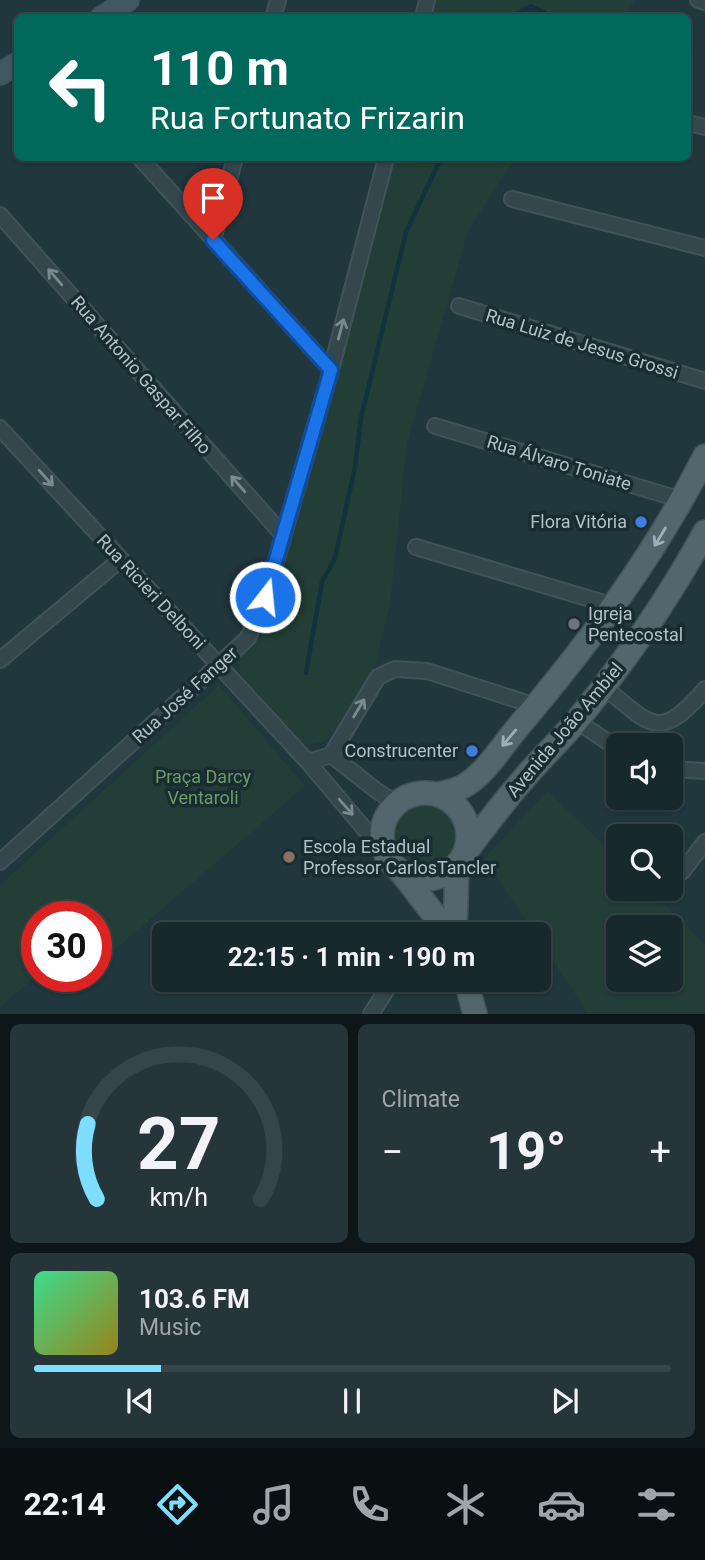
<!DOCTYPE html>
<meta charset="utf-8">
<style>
body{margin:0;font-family:Roboto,sans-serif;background:#25353a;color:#f1f3f6;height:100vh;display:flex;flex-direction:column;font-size:26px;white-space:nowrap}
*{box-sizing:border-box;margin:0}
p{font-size:23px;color:#9fa6aa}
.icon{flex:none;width:38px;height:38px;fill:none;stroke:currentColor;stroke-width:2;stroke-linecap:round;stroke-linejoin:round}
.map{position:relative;height:1014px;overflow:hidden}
.details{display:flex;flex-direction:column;gap:10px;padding:10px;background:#0d1719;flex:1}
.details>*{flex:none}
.guide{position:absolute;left:14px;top:14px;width:677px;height:147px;border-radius:10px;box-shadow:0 2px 5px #0004,0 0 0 2px #36454a;background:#00695c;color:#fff;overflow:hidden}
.fabs{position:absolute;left:606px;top:733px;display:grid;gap:14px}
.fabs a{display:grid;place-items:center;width:77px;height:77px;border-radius:10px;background:#18292e;box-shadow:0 2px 5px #0004,0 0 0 2px #36454a;font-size:35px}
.speed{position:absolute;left:21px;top:901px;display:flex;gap:14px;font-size:35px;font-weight:700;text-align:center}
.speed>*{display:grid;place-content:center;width:91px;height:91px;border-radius:50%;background:#18292e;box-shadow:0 2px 5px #0004,0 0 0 2px #36454a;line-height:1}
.speed .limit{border:10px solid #d22;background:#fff;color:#111}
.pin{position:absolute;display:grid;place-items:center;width:60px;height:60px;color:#fff;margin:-72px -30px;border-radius:50% 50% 50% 0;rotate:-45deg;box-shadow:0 0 7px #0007}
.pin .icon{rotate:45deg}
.me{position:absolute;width:77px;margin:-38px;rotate:16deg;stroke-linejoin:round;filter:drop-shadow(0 0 5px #0008)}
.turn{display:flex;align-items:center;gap:24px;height:147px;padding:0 21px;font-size:32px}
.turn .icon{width:91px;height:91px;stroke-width:2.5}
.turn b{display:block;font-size:49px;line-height:60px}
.big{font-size:52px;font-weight:700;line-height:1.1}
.details .widget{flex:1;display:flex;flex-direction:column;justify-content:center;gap:10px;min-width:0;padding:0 24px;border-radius:10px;background:#25353a}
.details .dial{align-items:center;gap:0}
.dial svg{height:182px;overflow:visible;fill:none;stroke:#36454a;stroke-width:7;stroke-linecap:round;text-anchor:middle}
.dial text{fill:#f1f3f6;stroke:none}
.song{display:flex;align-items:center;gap:21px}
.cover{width:84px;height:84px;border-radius:10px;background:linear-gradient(135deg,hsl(150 70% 55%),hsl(50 70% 35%))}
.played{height:7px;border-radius:4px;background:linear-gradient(90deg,#7edeff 20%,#36454a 20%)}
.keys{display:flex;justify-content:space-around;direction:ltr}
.heat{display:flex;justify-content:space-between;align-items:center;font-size:38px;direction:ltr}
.details .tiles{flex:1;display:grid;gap:10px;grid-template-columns:1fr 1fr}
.widget:last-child{grid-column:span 2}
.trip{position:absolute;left:152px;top:922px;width:399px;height:70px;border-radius:10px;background:#18292e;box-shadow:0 2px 5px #0004,0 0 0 2px #36454a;font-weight:700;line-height:70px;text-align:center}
.tabs{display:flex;height:112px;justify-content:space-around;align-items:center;background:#0a1012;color:#9fa6aa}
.tabs .icon{width:49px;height:49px}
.tabs .current{color:#7edeff}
.tabs b{font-size:32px;color:#f1f3f6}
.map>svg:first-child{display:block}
.green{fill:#223e37;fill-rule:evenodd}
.water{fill:#12323c}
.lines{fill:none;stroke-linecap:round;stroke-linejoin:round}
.stream{stroke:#12323c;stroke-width:4.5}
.street-casing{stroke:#405359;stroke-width:18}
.secondary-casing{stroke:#405359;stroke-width:24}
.primary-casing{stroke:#405359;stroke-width:26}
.street{stroke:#34474d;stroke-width:14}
.secondary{stroke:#425861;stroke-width:21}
.primary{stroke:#52676d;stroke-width:23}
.oneway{stroke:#788b91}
.oneway2{stroke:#9cb0b7}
.route-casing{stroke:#114b97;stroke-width:18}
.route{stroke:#1a73e8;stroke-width:12}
.shop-dot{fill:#3f7fe0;stroke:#192c32;stroke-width:2.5}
.worship-dot{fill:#6b7280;stroke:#192c32;stroke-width:2.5}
.education-dot{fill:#8d6e63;stroke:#192c32;stroke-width:2.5}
.labels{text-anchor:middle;stroke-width:7;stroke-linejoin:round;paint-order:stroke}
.street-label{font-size:18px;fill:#afc2c9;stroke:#192c32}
.poi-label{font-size:18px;fill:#afc2c9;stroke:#192c32;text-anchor:end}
.park-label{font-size:18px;fill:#6b9c64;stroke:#192c32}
</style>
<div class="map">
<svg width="705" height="1014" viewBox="0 0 705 1014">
<rect width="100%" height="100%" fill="#20373d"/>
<path class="green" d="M434,0H635L624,17L430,18Z
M392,158H518L507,171L468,231L407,444L390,605L375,667L327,741L303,746L241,677L239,658L262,637Z
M219,685L305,786L96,966V917H37V976L0,1007V885Z
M548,791L618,859V889H648L705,944V1014H588L539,940V934H535L484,858ZM618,928H670V980H618Z
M389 835a34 34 0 1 1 68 0a34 34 0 1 1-68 0Z"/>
<path class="water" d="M531,4L545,10L551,17H504Z"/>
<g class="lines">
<path class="stream" d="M306,673L322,582L335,558L355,467L361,418L406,232L441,158"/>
<defs>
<path id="street" d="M698,0L705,2
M273,18L278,0
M423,18L427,0
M688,123L705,127
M140,158L331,370
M512,199L705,248
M0,215L283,535
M213,240L235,158
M459,306L705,381
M435,426L682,500
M0,428L308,762L384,852
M416,547L614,606
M0,660L120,560
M604,687C651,725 659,743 705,689
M577,721L618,749
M331,755L377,791L396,803
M308,762L331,755L378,677L395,669L427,671L536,706
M670,769L705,771
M0,862L248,638L266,597L331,370L386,158
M682,872L705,842
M424,934L440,913
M371,1014L393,980"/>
<path id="secondary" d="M101,18L128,0
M0,74L18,63"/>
<path id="primary" d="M382 836a43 43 0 1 1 86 0a43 43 0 1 1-86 0Z
M439,794C447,792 457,790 464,786C486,773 502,746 518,727C589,643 655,555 705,456
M465,853C483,829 501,805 521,782C539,760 561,740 579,718C626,660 669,598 705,532
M402,873L449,934
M455,934L457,865
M466,980L475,1014"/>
</defs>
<use href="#street" class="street-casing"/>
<use href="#secondary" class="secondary-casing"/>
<use href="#primary" class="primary-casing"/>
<use href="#street" class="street"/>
<use href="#secondary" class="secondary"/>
<use href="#primary" class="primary"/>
</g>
<defs><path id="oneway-shaft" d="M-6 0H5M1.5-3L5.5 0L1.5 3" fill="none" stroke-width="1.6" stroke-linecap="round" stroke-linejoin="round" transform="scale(1.75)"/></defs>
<g class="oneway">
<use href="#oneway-shaft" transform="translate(55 277) rotate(-131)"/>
<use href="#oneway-shaft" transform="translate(341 329) rotate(-75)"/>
<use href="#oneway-shaft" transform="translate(46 478) rotate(48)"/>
<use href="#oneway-shaft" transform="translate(238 484) rotate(-131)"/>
<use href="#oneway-shaft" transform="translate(359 708) rotate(-59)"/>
<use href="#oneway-shaft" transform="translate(346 807) rotate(49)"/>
</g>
<g class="oneway2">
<use href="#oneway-shaft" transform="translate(660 537) rotate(121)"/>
<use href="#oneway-shaft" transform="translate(509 738) rotate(130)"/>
</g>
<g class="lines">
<defs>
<path id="route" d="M213,240L331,370L265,597"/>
</defs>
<use href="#route" class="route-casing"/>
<use href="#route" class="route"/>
</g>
<g class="shop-dot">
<circle cx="641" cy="522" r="7"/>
<circle cx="472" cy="751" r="7"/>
</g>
<circle class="worship-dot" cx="574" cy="624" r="7"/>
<circle class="education-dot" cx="289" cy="857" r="7"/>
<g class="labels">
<g class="street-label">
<text transform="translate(582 344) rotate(17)" y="6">Rua Luiz de Jesus Grossi</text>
<text transform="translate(141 375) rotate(49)" y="6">Rua Antonio Gaspar Filho</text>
<text transform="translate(559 463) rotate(17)" y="6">Rua Álvaro Toniate</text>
<text transform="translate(151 592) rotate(47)" y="6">Rua Ricieri Delboni</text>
<text transform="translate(185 695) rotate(-42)" y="6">Rua José Fanger</text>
<text transform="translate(565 730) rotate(-50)" y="6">Avenida João Ambiel</text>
</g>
<g class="poi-label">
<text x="627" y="528">Flora Vitória</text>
<text x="588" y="620" text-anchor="start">Igreja<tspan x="588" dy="21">Pentecostal</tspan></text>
<text x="458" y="757">Construcenter</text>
<text x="303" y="853" text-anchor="start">Escola Estadual<tspan x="303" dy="21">Professor CarlosTancler</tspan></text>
</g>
<g class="park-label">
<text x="203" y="783">Praça Darcy<tspan x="203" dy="21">Ventaroli</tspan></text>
</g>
</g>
</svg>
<div class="fabs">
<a><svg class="icon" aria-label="sound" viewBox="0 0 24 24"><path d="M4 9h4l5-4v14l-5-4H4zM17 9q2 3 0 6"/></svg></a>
<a><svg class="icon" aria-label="search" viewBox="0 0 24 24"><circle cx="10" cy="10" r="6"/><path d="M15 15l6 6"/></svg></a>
<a><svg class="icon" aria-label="layers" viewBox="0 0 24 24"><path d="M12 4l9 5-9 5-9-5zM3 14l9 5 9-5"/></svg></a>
</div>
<div class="speed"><div class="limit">30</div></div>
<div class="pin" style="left:213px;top:240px;background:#d93025"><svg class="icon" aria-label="arrive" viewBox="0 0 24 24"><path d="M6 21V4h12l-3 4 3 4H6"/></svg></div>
<svg class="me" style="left:265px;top:597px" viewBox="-20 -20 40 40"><circle r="17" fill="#1a73e8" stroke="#fff" stroke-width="3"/><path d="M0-11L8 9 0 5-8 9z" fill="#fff"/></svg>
<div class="trip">22:15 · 1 min · 190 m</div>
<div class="guide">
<div class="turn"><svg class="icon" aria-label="left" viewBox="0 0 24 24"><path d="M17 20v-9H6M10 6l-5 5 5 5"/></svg><div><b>110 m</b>Rua Fortunato Frizarin</div></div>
</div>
</div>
<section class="details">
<div class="tiles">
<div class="widget dial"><svg viewBox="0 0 100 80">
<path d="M14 69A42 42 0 1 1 86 69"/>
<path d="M14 69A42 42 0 0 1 10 36" stroke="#7edeff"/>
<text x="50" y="56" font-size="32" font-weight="700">27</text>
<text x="50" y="72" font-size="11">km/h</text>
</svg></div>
<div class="widget"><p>Climate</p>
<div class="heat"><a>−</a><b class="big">19°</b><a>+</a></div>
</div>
<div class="widget">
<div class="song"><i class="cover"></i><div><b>103.6 FM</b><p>Music</p></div></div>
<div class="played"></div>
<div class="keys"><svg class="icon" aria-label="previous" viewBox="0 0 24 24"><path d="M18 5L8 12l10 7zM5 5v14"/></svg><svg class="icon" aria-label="pause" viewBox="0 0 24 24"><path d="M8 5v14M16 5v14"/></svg><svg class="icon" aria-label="next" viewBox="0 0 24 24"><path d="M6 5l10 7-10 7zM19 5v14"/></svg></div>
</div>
</div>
</section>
<nav class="tabs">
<b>22:14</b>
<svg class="icon current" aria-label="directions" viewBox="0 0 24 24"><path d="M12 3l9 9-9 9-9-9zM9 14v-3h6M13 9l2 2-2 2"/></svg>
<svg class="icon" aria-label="music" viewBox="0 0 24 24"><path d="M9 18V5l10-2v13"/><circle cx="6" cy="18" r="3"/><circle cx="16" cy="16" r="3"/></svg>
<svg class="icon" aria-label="phone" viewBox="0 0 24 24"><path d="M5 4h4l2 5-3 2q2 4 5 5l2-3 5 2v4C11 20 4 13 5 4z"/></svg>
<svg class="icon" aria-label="climate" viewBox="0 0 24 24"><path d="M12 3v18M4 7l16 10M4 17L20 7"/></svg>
<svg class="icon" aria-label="car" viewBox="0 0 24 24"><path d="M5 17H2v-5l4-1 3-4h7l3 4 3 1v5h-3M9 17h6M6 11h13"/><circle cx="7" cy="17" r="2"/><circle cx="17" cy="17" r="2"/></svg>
<svg class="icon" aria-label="filters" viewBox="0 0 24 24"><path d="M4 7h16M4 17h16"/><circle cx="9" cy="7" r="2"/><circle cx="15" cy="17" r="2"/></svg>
</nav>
